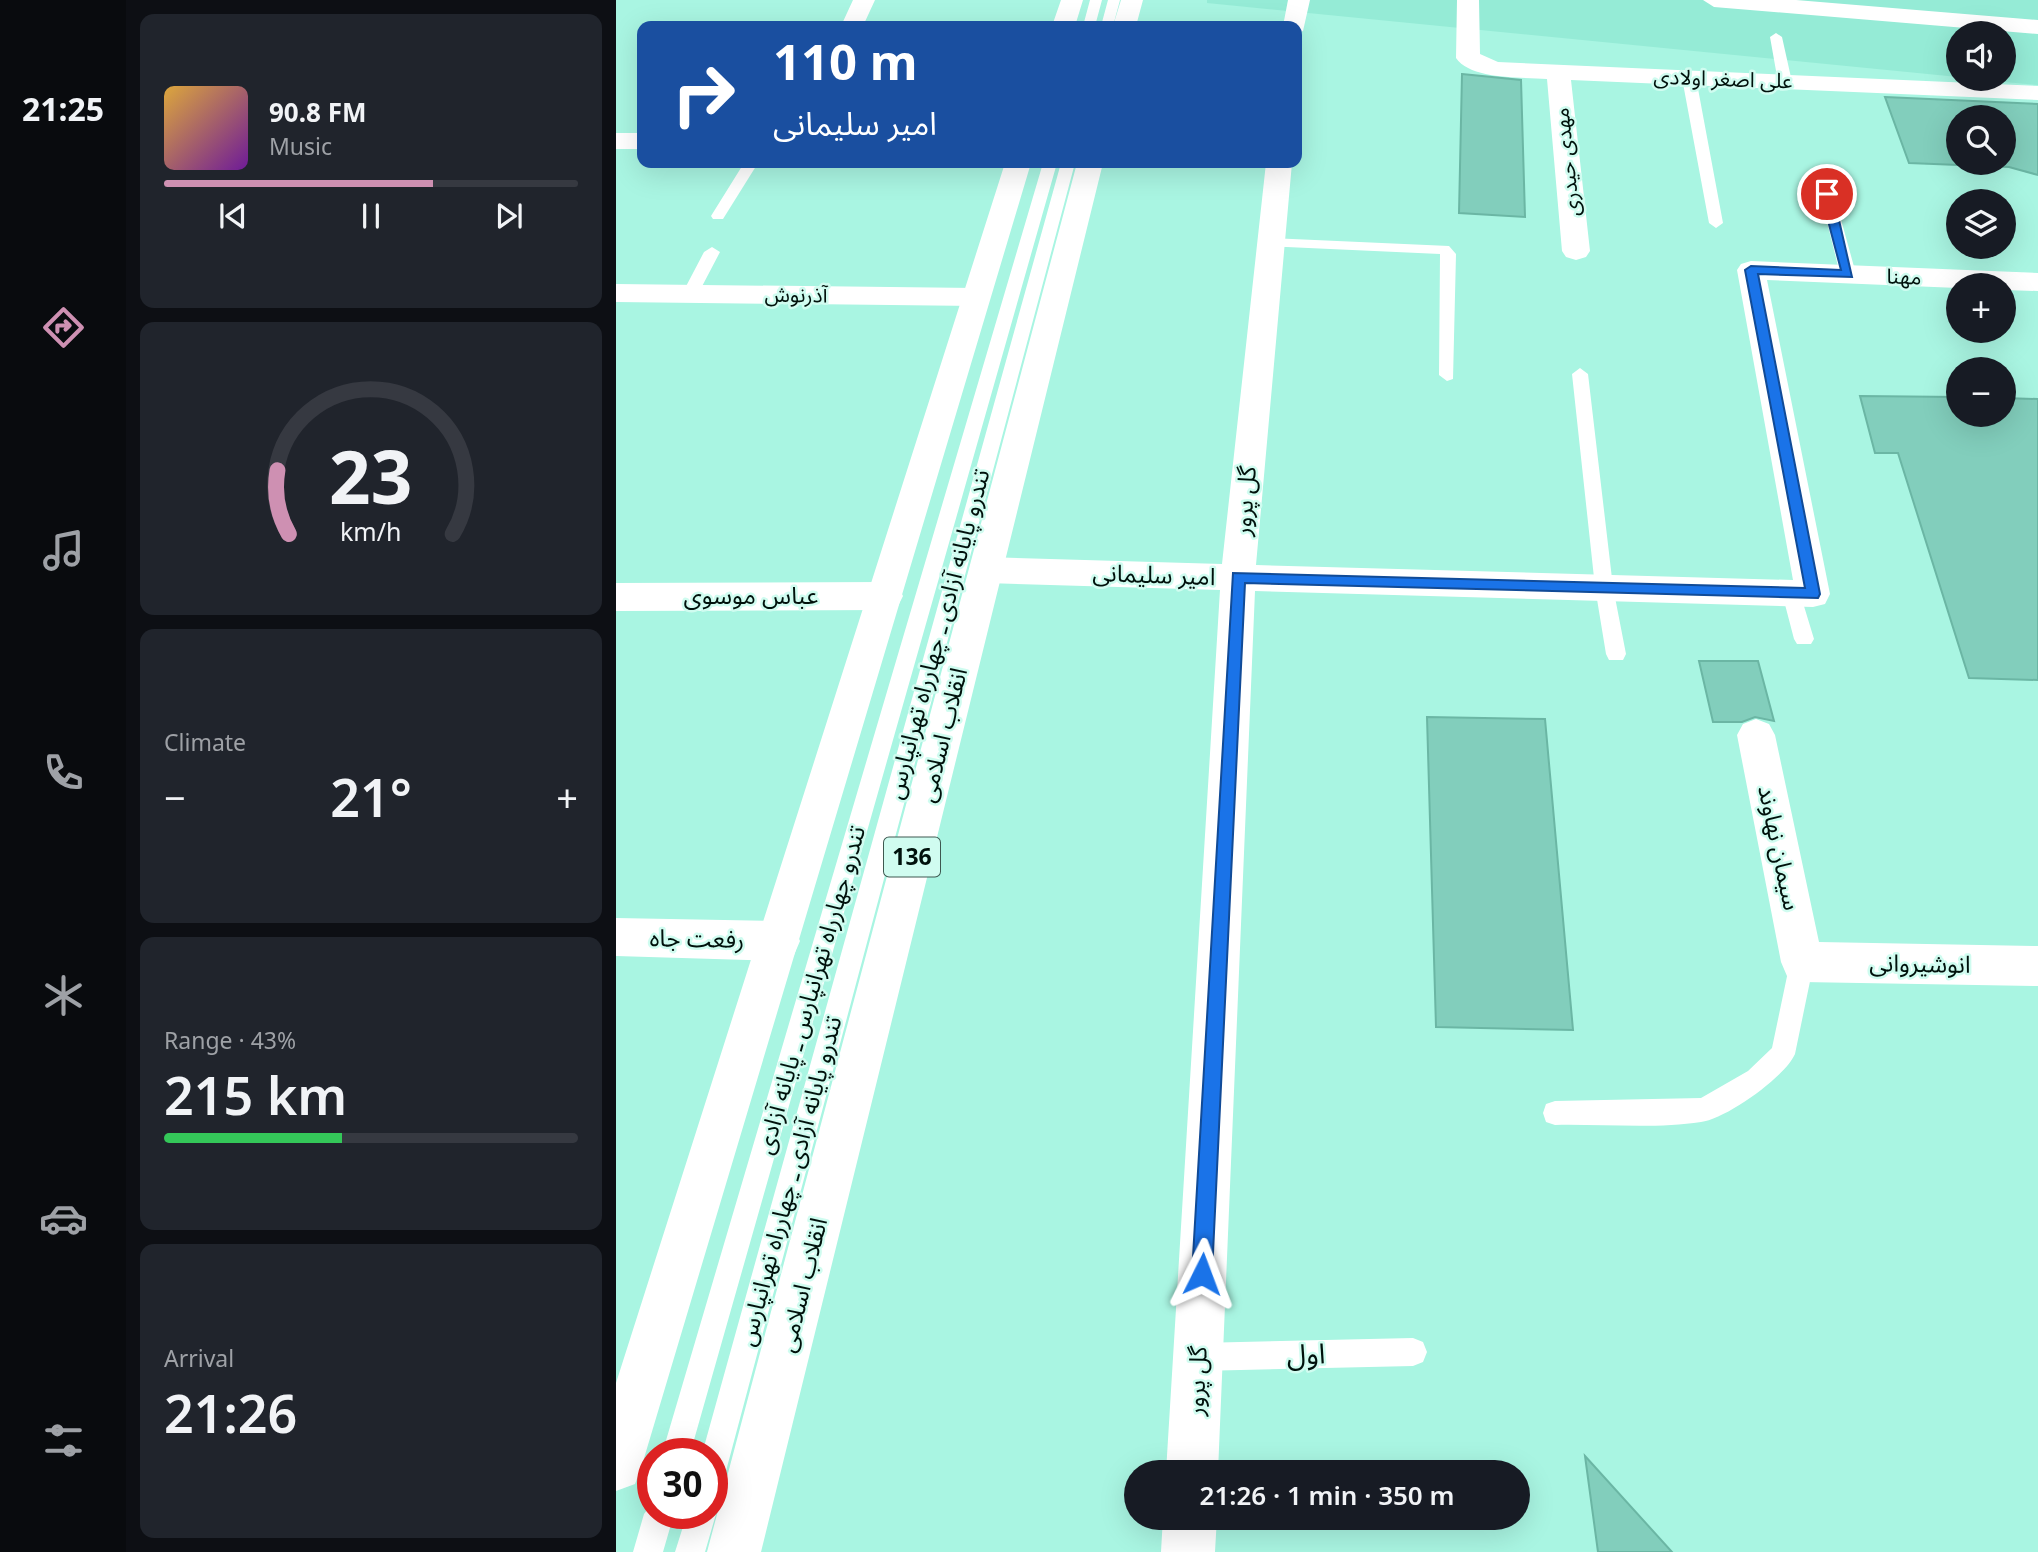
<!DOCTYPE html>
<meta charset="utf-8">
<style>
body{margin:0;font-family:"Noto Sans","Noto Sans Arabic",sans-serif;background:#20242c;color:#f1f3f6;height:100vh;display:flex;flex-direction:column;font-size:26px;white-space:nowrap}
*{box-sizing:border-box;margin:0}
p{font-size:23px;color:#9ea1a6}
.icon{flex:none;width:38px;height:38px;fill:none;stroke:currentColor;stroke-width:2;stroke-linecap:round;stroke-linejoin:round}
.map{position:relative;flex:1;overflow:hidden}
.panel{display:flex;flex-direction:column;gap:14px;padding:14px;background:#0d0f14;width:490px}
.panel>*{flex:none}
.top-card{position:absolute;left:21px;top:21px;width:665px;height:147px;border-radius:14px;box-shadow:0 7px 28px #0002;background:#1a4fa0;color:#fff;overflow:hidden}
.buttons{position:absolute;left:1330px;top:21px;display:grid;gap:14px}
.buttons a{display:grid;place-items:center;width:70px;height:70px;border-radius:50%;background:#171b24;box-shadow:0 7px 28px #0002;font-size:35px}
.speed{position:absolute;left:21px;top:1438px;display:flex;gap:14px;font-size:35px;font-weight:700;text-align:center}
.speed>*{display:grid;place-content:center;width:91px;height:91px;border-radius:50%;background:#171b24;box-shadow:0 7px 28px #0002;line-height:1}
.speed .limit{border:10px solid #d22;background:#fff;color:#111}
.pin{position:absolute;display:grid;place-items:center;width:60px;height:60px;color:#fff;margin:-30px;border:4px solid #fff;border-radius:50%;box-shadow:0 2px 7px #0007}
.me{position:absolute;width:77px;margin:-38px;rotate:3deg;stroke-linejoin:round;filter:drop-shadow(0 0 5px #0008)}
.turn{display:flex;align-items:center;gap:24px;height:147px;padding:0 21px;font-size:32px}
.turn .icon{width:91px;height:91px;stroke-width:2.5}
.turn b{display:block;font-size:49px;line-height:60px}
.big{font-size:52px;font-weight:600;line-height:1.1}
.panel .widget{flex:1;display:flex;flex-direction:column;justify-content:center;gap:10px;min-width:0;padding:0 24px;border-radius:14px;background:#20242c}
.panel .dial{align-items:center;gap:0}
.dial svg{height:182px;overflow:visible;fill:none;stroke:#363941;stroke-width:7;stroke-linecap:round;text-anchor:middle}
.dial text{fill:#f1f3f6;stroke:none}
.song{display:flex;align-items:center;gap:21px}
.cover{width:84px;height:84px;border-radius:10px;background:linear-gradient(135deg,hsl(40 70% 55%),hsl(280 70% 35%))}
.played{height:7px;border-radius:4px;background:linear-gradient(90deg,#ce90b2 65%,#363941 65%)}
.keys{display:flex;justify-content:space-around;direction:ltr}
.heat{display:flex;justify-content:space-between;align-items:center;font-size:38px;direction:ltr}
.charge{height:10px;border-radius:5px;background:linear-gradient(90deg,#34c759 43%,#363941 0)}
.trip{position:absolute;left:508px;top:1460px;width:406px;height:70px;border-radius:35px;background:#171b24;box-shadow:0 7px 28px #0002;font-weight:600;line-height:70px;text-align:center}
main{display:flex;flex:1;min-height:0}
.tabs{display:flex;flex-direction:column;width:126px;justify-content:space-around;align-items:center;background:#090b0e;color:#9ea1a6}
.tabs .icon{width:49px;height:49px}
.tabs .selected{color:#ce90b2}
.tabs b{font-size:32px;color:#f1f3f6}
.map>svg:first-child{display:block}
.built{fill:#95ebd6}
.building{fill:#82cebc;stroke:#6bb6a4;stroke-width:2;fill-rule:evenodd}
.lines{fill:none;stroke-linecap:round;stroke-linejoin:round}
.service{fill:#fff;fill-rule:evenodd}
.minor{fill:#fff;fill-rule:evenodd}
.tertiary{fill:#fff;fill-rule:evenodd}
.secondary{fill:#fff;fill-rule:evenodd}
.primary{fill:#fff;fill-rule:evenodd}
.route{fill:#1a73e8;stroke:#114b97;stroke-width:2}
.labels{text-anchor:middle;stroke-width:5;stroke-linejoin:round;paint-order:stroke}
.far-street-label{font-size:21px;fill:#00110c;stroke:#d0fcf0}
.shield{fill:#d0fcf0;stroke:#3e5850;stroke-width:2}
.shield-label{font-size:23px;font-weight:bold;fill:#00110c}
.street-label{font-size:24px;fill:#00110c;stroke:#d0fcf0}
.near-street-label{font-size:28px;fill:#00110c;stroke:#d0fcf0}
</style>
<main>
<nav class="tabs">
<b>21:25</b>
<svg class="icon selected" aria-label="directions" viewBox="0 0 24 24"><path d="M12 3l9 9-9 9-9-9zM9 14v-3h6M13 9l2 2-2 2"/></svg>
<svg class="icon" aria-label="music" viewBox="0 0 24 24"><path d="M9 18V5l10-2v13"/><circle cx="6" cy="18" r="3"/><circle cx="16" cy="16" r="3"/></svg>
<svg class="icon" aria-label="phone" viewBox="0 0 24 24"><path d="M5 4h4l2 5-3 2q2 4 5 5l2-3 5 2v4C11 20 4 13 5 4z"/></svg>
<svg class="icon" aria-label="climate" viewBox="0 0 24 24"><path d="M12 3v18M4 7l16 10M4 17L20 7"/></svg>
<svg class="icon" aria-label="car" viewBox="0 0 24 24"><path d="M5 17H2v-5l4-1 3-4h7l3 4 3 1v5h-3M9 17h6M6 11h13"/><circle cx="7" cy="17" r="2"/><circle cx="17" cy="17" r="2"/></svg>
<svg class="icon" aria-label="filters" viewBox="0 0 24 24"><path d="M4 7h16M4 17h16"/><circle cx="9" cy="7" r="2"/><circle cx="15" cy="17" r="2"/></svg>
</nav>
<section class="panel">
<div class="widget">
<div class="song"><i class="cover"></i><div><b>90.8 FM</b><p>Music</p></div></div>
<div class="played"></div>
<div class="keys"><svg class="icon" aria-label="previous" viewBox="0 0 24 24"><path d="M18 5L8 12l10 7zM5 5v14"/></svg><svg class="icon" aria-label="pause" viewBox="0 0 24 24"><path d="M8 5v14M16 5v14"/></svg><svg class="icon" aria-label="next" viewBox="0 0 24 24"><path d="M6 5l10 7-10 7zM19 5v14"/></svg></div>
</div>
<div class="widget dial"><svg viewBox="0 0 100 80">
<path d="M14 69A42 42 0 1 1 86 69"/>
<path d="M14 69A42 42 0 0 1 9 41" stroke="#ce90b2"/>
<text x="50" y="56" font-size="32" font-weight="700">23</text>
<text x="50" y="72" font-size="11">km/h</text>
</svg></div>
<div class="widget"><p>Climate</p>
<div class="heat"><a>−</a><b class="big">21°</b><a>+</a></div>
</div>
<div class="widget"><p>Range · 43%</p><b class="big">215 km</b><div class="charge"></div></div>
<div class="widget"><p>Arrival</p><b class="big">21:26</b></div>
</section>
<div class="map">
<svg width="1422" height="1552" viewBox="0 0 1422 1552">
<rect width="100%" height="100%" fill="#a9f5e2"/>
<path class="built" d="M591,0H1422V85L1357,79H1388V33H1342V77L591,3Z"/>
<path class="building" d="M846,74L905,80L909,217L843,213Z
M1269,97L1422,104V175L1393,167L1293,163ZM1342,117H1388V163H1342Z
M1244,396L1342,397V415H1388V398L1422,399V680L1353,678L1282,453H1259Z
M1083,661H1142L1158,721L1139,717L1126,722H1097Z
M811,717L929,719L957,1030L820,1027Z
M969,1456L1056,1552H982Z"/>
<g class="lines">
<path class="service" d="M474,0H486L479,26H467Z
M492,0H504L497,26H485Z
M1160,33L1166,37L1176,82L1169,86L1162,82L1154,37Z
M1073,74L1080,78L1107,223L1100,228L1093,223L1066,78Z
M128,163H142L107,219H97L95,216Z
M427,163H441L74,1454H46Z
M445,163H459L110,1471L106,1481L96,1485V1454H86Z
M1211,190L1218,194L1240,274L1237,277L1232,279L1224,274L1204,194Z
M653,238L833,246L840,254L837,379L831,381L823,375L824,254L648,246V240Z
M96,247L104,252L82,294L74,299L68,298L66,294L88,252Z
M964,368L972,374L997,587L1010,654L1007,660H993L990,654L979,587L956,374Z
M1175,586L1184,593L1198,639L1195,644H1181L1178,639L1166,593Z
M1186,951L1194,954L1198,962L1179,1054C1169,1077 1110,1119 1085,1122C1041,1129 985,1124 939,1125L930,1122L927,1113L930,1104L939,1101L1085,1098L1132,1071L1156,1048L1174,962L1178,954Z
M797,1338L807,1342L811,1352L807,1362L797,1366L582,1371L572,1367L568,1357L572,1347L582,1343Z
M37,1502V1514H58L47,1552H17L28,1514Z
M96,1506L100,1514L89,1552H59L71,1514H96Z"/>
<path class="minor" d="M237,0H259L247,26H225Z
M672,0H694L687,31L681,33V26H667Z
M841,0H863L864,54L882,62L1422,86V100L955,80L974,251L970,257L960,260L950,257L946,251L931,79C906,77 855,80 840,58Z
M0,133H26V149H0Z
M650,163H676L640,565L1177,580L1121,270L1125,264L1135,261L1422,273V291L1388,290V285L1342,288L1151,280L1214,594L1209,604L1197,607L639,591L602,1472H550L604,590L370,583L358,579L353,570L358,561L370,557L606,564Z
M0,284L360,288L370,290L374,297L370,304L360,306L0,302Z
M1140,719L1153,724L1159,735L1203,942L1422,946V986L1186,982L1171,976L1165,962L1121,735L1127,724Z
M0,918L163,921L178,927L184,941L178,955L163,961L0,956Z
M547,1517H601L599,1552H545Z"/>
<path class="tertiary" d="M270,582L282,586L287,596L282,606L270,610L0,611V583Z"/>
<path class="secondary" d="M1087,0H1180L1422,20V34L1098,7Z"/>
<path class="primary" d="M445,0H467L459,26H436Z
M505,0H527L520,26H497Z
M389,163H415L26,1465L19,1484L0,1491V1383Z
M461,163H487L145,1552H91Z"/>
</g>
<path class="route" d="M1211,191L1217,194L1236,277L1142,274L1204,594L1202,598L629,583L596,1274L594,1281L586,1284L579,1281L576,1274L617,573L1189,588L1129,270L1135,266L1225,270L1205,194Z"/>
<g class="labels">
<g class="far-street-label">
<text transform="translate(1107 79) rotate(2)" y="7">علی اصغر اولادی</text>
<text transform="translate(951 162) rotate(-96)" y="7">مهدی حیدری</text>
<text transform="translate(1288 277) rotate(2)" y="7">مهنا</text>
<text transform="translate(180 295) rotate(1)" y="7">آذرنوش</text>
</g>
<rect class="shield" x="268" y="837.5" width="56" height="39" rx="5"/>
<g class="shield-label">
<text x="296" y="865">136</text>
</g>
<g class="street-label">
<text transform="translate(629 501) rotate(-85)" y="8">گل پرور</text>
<text transform="translate(538 575) rotate(2)" y="8">امیر سلیمانی</text>
<text x="135" y="604">عباس موسوی</text>
<text transform="translate(322 634) rotate(-75)" y="8">تندرو پایانه آزادی ـ چهارراه تهرانپارس</text>
<text transform="translate(327 735) rotate(-76)" y="8">انقلاب اسلامی</text>
<text transform="translate(1163 848) rotate(78)" y="8">سیمان نهاوند</text>
<text transform="translate(81 939) rotate(1)" y="8">رفعت جاه</text>
<text transform="translate(1304 964) rotate(1)" y="8">انوشیروانی</text>
<text transform="translate(195 990) rotate(-74)" y="8">تندرو چهارراه تهرانپارس ـ پایانه آزادی</text>
<text transform="translate(174 1181) rotate(-75)" y="8">تندرو پایانه آزادی ـ چهارراه تهرانپارس</text>
<text transform="translate(187 1285) rotate(-76)" y="8">انقلاب اسلامی</text>
<text transform="translate(581 1381) rotate(-87)" y="8">گل پرور</text>
</g>
<g class="near-street-label">
<text transform="translate(690 1354) rotate(-2)" y="10">اول</text>
</g>
</g>
</svg>
<div class="buttons">
<a><svg class="icon" aria-label="sound" viewBox="0 0 24 24"><path d="M4 9h4l5-4v14l-5-4H4zM17 9q2 3 0 6"/></svg></a>
<a><svg class="icon" aria-label="search" viewBox="0 0 24 24"><circle cx="10" cy="10" r="6"/><path d="M15 15l6 6"/></svg></a>
<a><svg class="icon" aria-label="layers" viewBox="0 0 24 24"><path d="M12 4l9 5-9 5-9-5zM3 14l9 5 9-5"/></svg></a>
<a>+</a>
<a>−</a>
</div>
<div class="speed"><div class="limit">30</div></div>
<div class="pin" style="left:1211px;top:194px;background:#d93025"><svg class="icon" aria-label="arrive" viewBox="0 0 24 24"><path d="M6 21V4h12l-3 4 3 4H6"/></svg></div>
<svg class="me" style="left:586px;top:1274px" viewBox="-20 -20 40 40"><path d="M0-17L14 15 0 8-14 15z" fill="#1a73e8" stroke="#fff" stroke-width="4"/></svg>
<div class="trip">21:26 · 1 min · 350 m</div>
<div class="top-card">
<div class="turn"><svg class="icon" aria-label="right" viewBox="0 0 24 24"><path d="M7 20v-9h11M14 6l5 5-5 5"/></svg><div><b>110 m</b>امیر سلیمانی</div></div>
</div>
</div>
</main>
